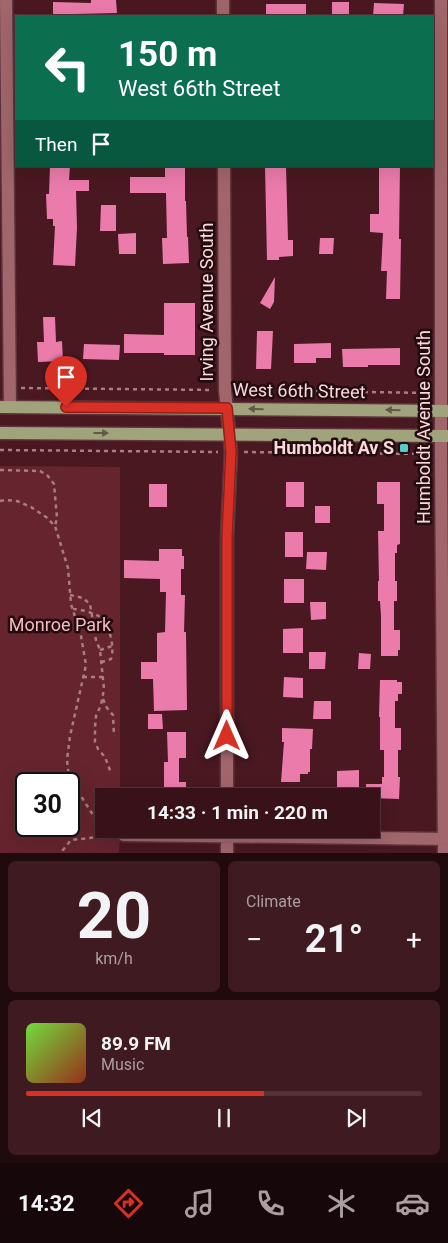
<!DOCTYPE html>
<meta charset="utf-8">
<style>
body{margin:0;font-family:Roboto,sans-serif;background:#3f1b21;color:#f1f3f6;height:100vh;display:flex;flex-direction:column;font-size:19px;white-space:nowrap}
*{box-sizing:border-box;margin:0}
p{font-size:16px;color:#ab9ea2}
.icon{flex:none;width:28px;height:28px;fill:none;stroke:currentColor;stroke-width:2;stroke-linecap:round;stroke-linejoin:round}
.map{position:relative;height:853px;overflow:hidden}
.sheet{display:flex;flex-direction:column;gap:8px;padding:8px;background:#1f0a0d;flex:1}
.sheet>*{flex:none}
.top-card{position:absolute;left:15px;top:15px;width:419px;height:152px;border-radius:0px;box-shadow:0 5px 20px #0002,0 0 0 1px #523237;background:#0b6e4f;color:#fff;overflow:hidden}
.speed{position:absolute;left:15px;top:772px;display:flex;gap:10px;font-size:25px;font-weight:700;text-align:center}
.speed>*{display:grid;place-content:center;width:65px;height:65px;border-radius:50%;background:#381218;box-shadow:0 5px 20px #0002,0 0 0 1px #523237;line-height:1}
.speed .limit{border:2px solid #111;border-radius:8px;background:#fff;color:#111}
.pin{position:absolute;display:grid;place-items:center;width:42px;height:42px;color:#fff;margin:-51px -21px;border-radius:50% 50% 50% 0;rotate:-45deg;box-shadow:0 0 5px #0007}
.pin .icon{rotate:45deg}
.me{position:absolute;width:55px;margin:-28px;rotate:0deg;stroke-linejoin:round;filter:drop-shadow(0 0 4px #0008)}
.turn{display:flex;align-items:center;gap:18px;height:105px;padding:0 20px;font-size:22px}
.turn .icon{width:65px;height:65px;stroke-width:2.5}
.turn b{display:block;font-size:35px;line-height:42px}
.then{display:flex;align-items:center;height:48px;padding:0 20px;background:#0003;gap:10px;font-size:19px}
.big{font-size:38px;font-weight:700;line-height:1.1}
.sheet .widget{flex:1;display:flex;flex-direction:column;justify-content:center;gap:8px;min-width:0;padding:0 18px;border-radius:8px;background:#3f1b21}
.sheet .dial{align-items:center;gap:0}
.dial b{font-size:65px;line-height:1}
.song{display:flex;align-items:center;gap:15px}
.cover{width:60px;height:60px;border-radius:8px;background:linear-gradient(135deg,hsl(100 70% 55%),hsl(10 70% 35%))}
.played{height:5px;border-radius:2px;background:linear-gradient(90deg,#d93025 60%,#523237 60%)}
.keys{display:flex;justify-content:space-around;direction:ltr}
.heat{display:flex;justify-content:space-between;align-items:center;font-size:28px;direction:ltr}
.sheet .tiles{flex:1;display:grid;gap:8px;grid-template-columns:1fr 1fr}
.widget:last-child{grid-column:span 2}
.trip{position:absolute;left:95px;top:788px;width:285px;height:50px;border-radius:0px;background:#381218;box-shadow:0 5px 20px #0002,0 0 0 1px #523237;font-weight:700;line-height:50px;text-align:center}
.dock{display:flex;height:80px;justify-content:space-around;align-items:center;background:#16070a;color:#ab9ea2}
.dock .icon{width:35px;height:35px}
.dock .current{color:#d93025}
.dock b{font-size:22px;color:#f1f3f6}
.map>svg:first-child{display:block}
.green{fill:#66242e;fill-rule:evenodd}
.building{fill:#ea7bab}
.lines{fill:none;stroke-linecap:round;stroke-linejoin:round}
.minor-casing{stroke:#5e343b;stroke-width:15}
.major-casing{stroke:#5e343b;stroke-width:15}
.path{stroke:#a87e83;stroke-width:2.5;stroke-dasharray:4 4;stroke-linecap:butt}
.minor{stroke:#a0666b;stroke-width:12}
.major{stroke:#a1a37c;stroke-width:12}
.oneway{fill:#625846}
.route-casing{stroke:#8d1f18;stroke-width:12}
.route{stroke:#d93025;stroke-width:9}
.poi-dot{fill:#53cdcb;stroke:#220c0f;stroke-width:2}
.labels{text-anchor:middle;stroke-width:5;stroke-linejoin:round;paint-order:stroke}
.street-label{font-size:18px;fill:#fbd9db;stroke:#220c0f}
.poi-label{font-size:18px;font-weight:bold;fill:#fbd9db;stroke:#220c0f;text-anchor:end}
.park-label{font-size:18px;fill:#f6b9be;stroke:#220c0f}
</style>
<div class="map">
<svg width="448" height="853" viewBox="0 0 448 853">
<rect width="100%" height="100%" fill="#4a1820"/>
<path class="green" d="M0,466L120,467V796H104V829H120L119,853H0ZM26,784H69V826H26Z"/>
<path class="building" d="M91,0H116L117,13L75,14V16H53V2L91,3Z
M332,2H349V16H332Z
M374,3L404,4L403,16H373Z
M266,4H306V16H266Z
M50,166H70L69,180H89V191H76L77,228L75,266L53,265L55,226H53V219H47L46,194H49Z
M165,166H185V201H186L187,237H188L189,263L163,264L162,238H167L166,193H130V177H165Z
M265,166H286L288,240H293V256L279,257V260H267Z
M379,166H400L399,239H401L400,299H386L387,271H381L383,233L370,232V214H379Z
M101,205H116V231H100Z
M136,233V254H119L118,234Z
M320,238H334L333,254H319Z
M275,277L274,302L270,309L260,303Z
M164,303H195V355H164V353H124V334L164,335Z
M43,317H55L56,342L62,341L63,361L38,362L37,342H44Z
M257,331H273L271,369H256Z
M331,343V358H316V363H294V344Z
M84,344L120,345L119,360L83,359Z
M400,348V365H368V367H343L342,349Z
M286,482H304V507H286Z
M377,482H400V544L397,545V553H395V581H397V601H394V630H400V650H398V656H381V616L380,601H378V581H379L378,531H384V504H377Z
M149,484H167V507H149Z
M315,506H330V523H315Z
M285,532H303V557H285Z
M159,549H182V556H184V569H181V595H185L184,632H186L187,710L154,711L153,679H141V662H157V633L165,632L166,592H160V579L124,578V560L159,561Z
M307,552H327L326,570L306,569Z
M284,579H304V603H284Z
M310,602H326V619L311,620Z
M303,628V653H283V629Z
M309,652H326L325,669H309Z
M359,653L371,654L370,669H358Z
M284,677L303,678V698L283,697Z
M380,680H397V682H402V694H398V701H395V728H401V750H398V777H400L399,799L371,798V796H366V784H382V777H384V750H380V717H379Z
M314,701H331V719H313Z
M148,714H162L163,729H148Z
M282,728L313,729L312,749H310V772H308V774H300V782H281L284,742H282Z
M167,732H186V758H179V782H186V796H164V762H168Z
M359,770V789L337,790V771Z"/>
<g class="lines">
<defs>
<path id="minor" d="M6,0L10,407
M223,0V16
M441,0V454L444,853
M224,166L225,390L231,452L227,537V796
M227,829V853
M124,835L448,839"/>
<path id="major" d="M0,407L448,411
M0,433L448,436"/>
</defs>
<use href="#minor" class="minor-casing"/>
<use href="#major" class="major-casing"/>
<path class="path" d="M21,388L213,390
M236,390L428,393
M0,450L218,452
M244,452L428,454
M0,470L40,471L47,475L54,484L57,518L55,526
M0,501L6,500L17,501L31,507L46,517L55,526L68,568L71,604L81,636L86,665L70,736L67,760L69,777L105,834L90,838L71,840L63,850V853
M70,595L83,598L90,604L96,640L100,650L104,689L101,705L96,716L95,727V742L98,749L105,757L111,773
M73,609C80,609 94,613 100,617C110,625 115,648 111,659L102,662
M100,650L112,646
M83,677H103
M103,699L107,708L113,715L114,736"/>
<use href="#minor" class="minor"/>
<use href="#major" class="major"/>
</g>
<defs><path id="oneway-solid" d="M-6-.8H1V-3.2L6.5 0L1 3.2V.8H-6Z" transform="scale(1.25)"/></defs>
<g class="oneway">
<use href="#oneway-solid" transform="translate(256 409) rotate(-179)"/>
<use href="#oneway-solid" transform="translate(393 410) rotate(-179)"/>
<use href="#oneway-solid" transform="translate(101 433)"/>
</g>
<g class="lines">
<defs>
<path id="route" d="M66,407L227,408L231,452L227,537V736"/>
</defs>
<use href="#route" class="route-casing"/>
<use href="#route" class="route"/>
</g>
<rect class="poi-dot" x="399" y="443" width="10" height="10" rx="2.5"/>
<g class="labels">
<g class="street-label">
<text transform="translate(207 302) rotate(-90)" y="6">Irving Avenue South</text>
<text transform="translate(299 391) rotate(1)" y="6">West 66th Street</text>
<text transform="translate(424 427) rotate(-90)" y="6">Humboldt Avenue South</text>
</g>
<g class="poi-label">
<text x="394" y="454">Humboldt Av S</text>
</g>
<g class="park-label">
<text x="60" y="631">Monroe Park</text>
</g>
</g>
</svg>
<div class="speed"><div class="limit">30</div></div>
<div class="pin" style="left:66px;top:407px;background:#d93025"><svg class="icon" aria-label="arrive" viewBox="0 0 24 24"><path d="M6 21V4h12l-3 4 3 4H6"/></svg></div>
<svg class="me" style="left:227px;top:736px" viewBox="-20 -20 40 40"><path d="M0-17L14 15 0 8-14 15z" fill="#d93025" stroke="#fff" stroke-width="4"/></svg>
<div class="trip">14:33 · 1 min · 220 m</div>
<div class="top-card">
<div class="turn"><svg class="icon" aria-label="left" viewBox="0 0 24 24"><path d="M17 20v-9H6M10 6l-5 5 5 5"/></svg><div><b>150 m</b>West 66th Street</div></div>
<div class="then">Then<svg class="icon" aria-label="arrive" viewBox="0 0 24 24"><path d="M6 21V4h12l-3 4 3 4H6"/></svg></div>
</div>
</div>
<section class="sheet">
<div class="tiles">
<div class="widget dial"><b>20</b><p>km/h</p></div>
<div class="widget"><p>Climate</p>
<div class="heat"><a>−</a><b class="big">21°</b><a>+</a></div>
</div>
<div class="widget">
<div class="song"><i class="cover"></i><div><b>89.9 FM</b><p>Music</p></div></div>
<div class="played"></div>
<div class="keys"><svg class="icon" aria-label="previous" viewBox="0 0 24 24"><path d="M18 5L8 12l10 7zM5 5v14"/></svg><svg class="icon" aria-label="pause" viewBox="0 0 24 24"><path d="M8 5v14M16 5v14"/></svg><svg class="icon" aria-label="next" viewBox="0 0 24 24"><path d="M6 5l10 7-10 7zM19 5v14"/></svg></div>
</div>
</div>
</section>
<nav class="dock">
<b>14:32</b>
<svg class="icon current" aria-label="directions" viewBox="0 0 24 24"><path d="M12 3l9 9-9 9-9-9zM9 14v-3h6M13 9l2 2-2 2"/></svg>
<svg class="icon" aria-label="music" viewBox="0 0 24 24"><path d="M9 18V5l10-2v13"/><circle cx="6" cy="18" r="3"/><circle cx="16" cy="16" r="3"/></svg>
<svg class="icon" aria-label="phone" viewBox="0 0 24 24"><path d="M5 4h4l2 5-3 2q2 4 5 5l2-3 5 2v4C11 20 4 13 5 4z"/></svg>
<svg class="icon" aria-label="climate" viewBox="0 0 24 24"><path d="M12 3v18M4 7l16 10M4 17L20 7"/></svg>
<svg class="icon" aria-label="car" viewBox="0 0 24 24"><path d="M5 17H2v-5l4-1 3-4h7l3 4 3 1v5h-3M9 17h6M6 11h13"/><circle cx="7" cy="17" r="2"/><circle cx="17" cy="17" r="2"/></svg>
</nav>
